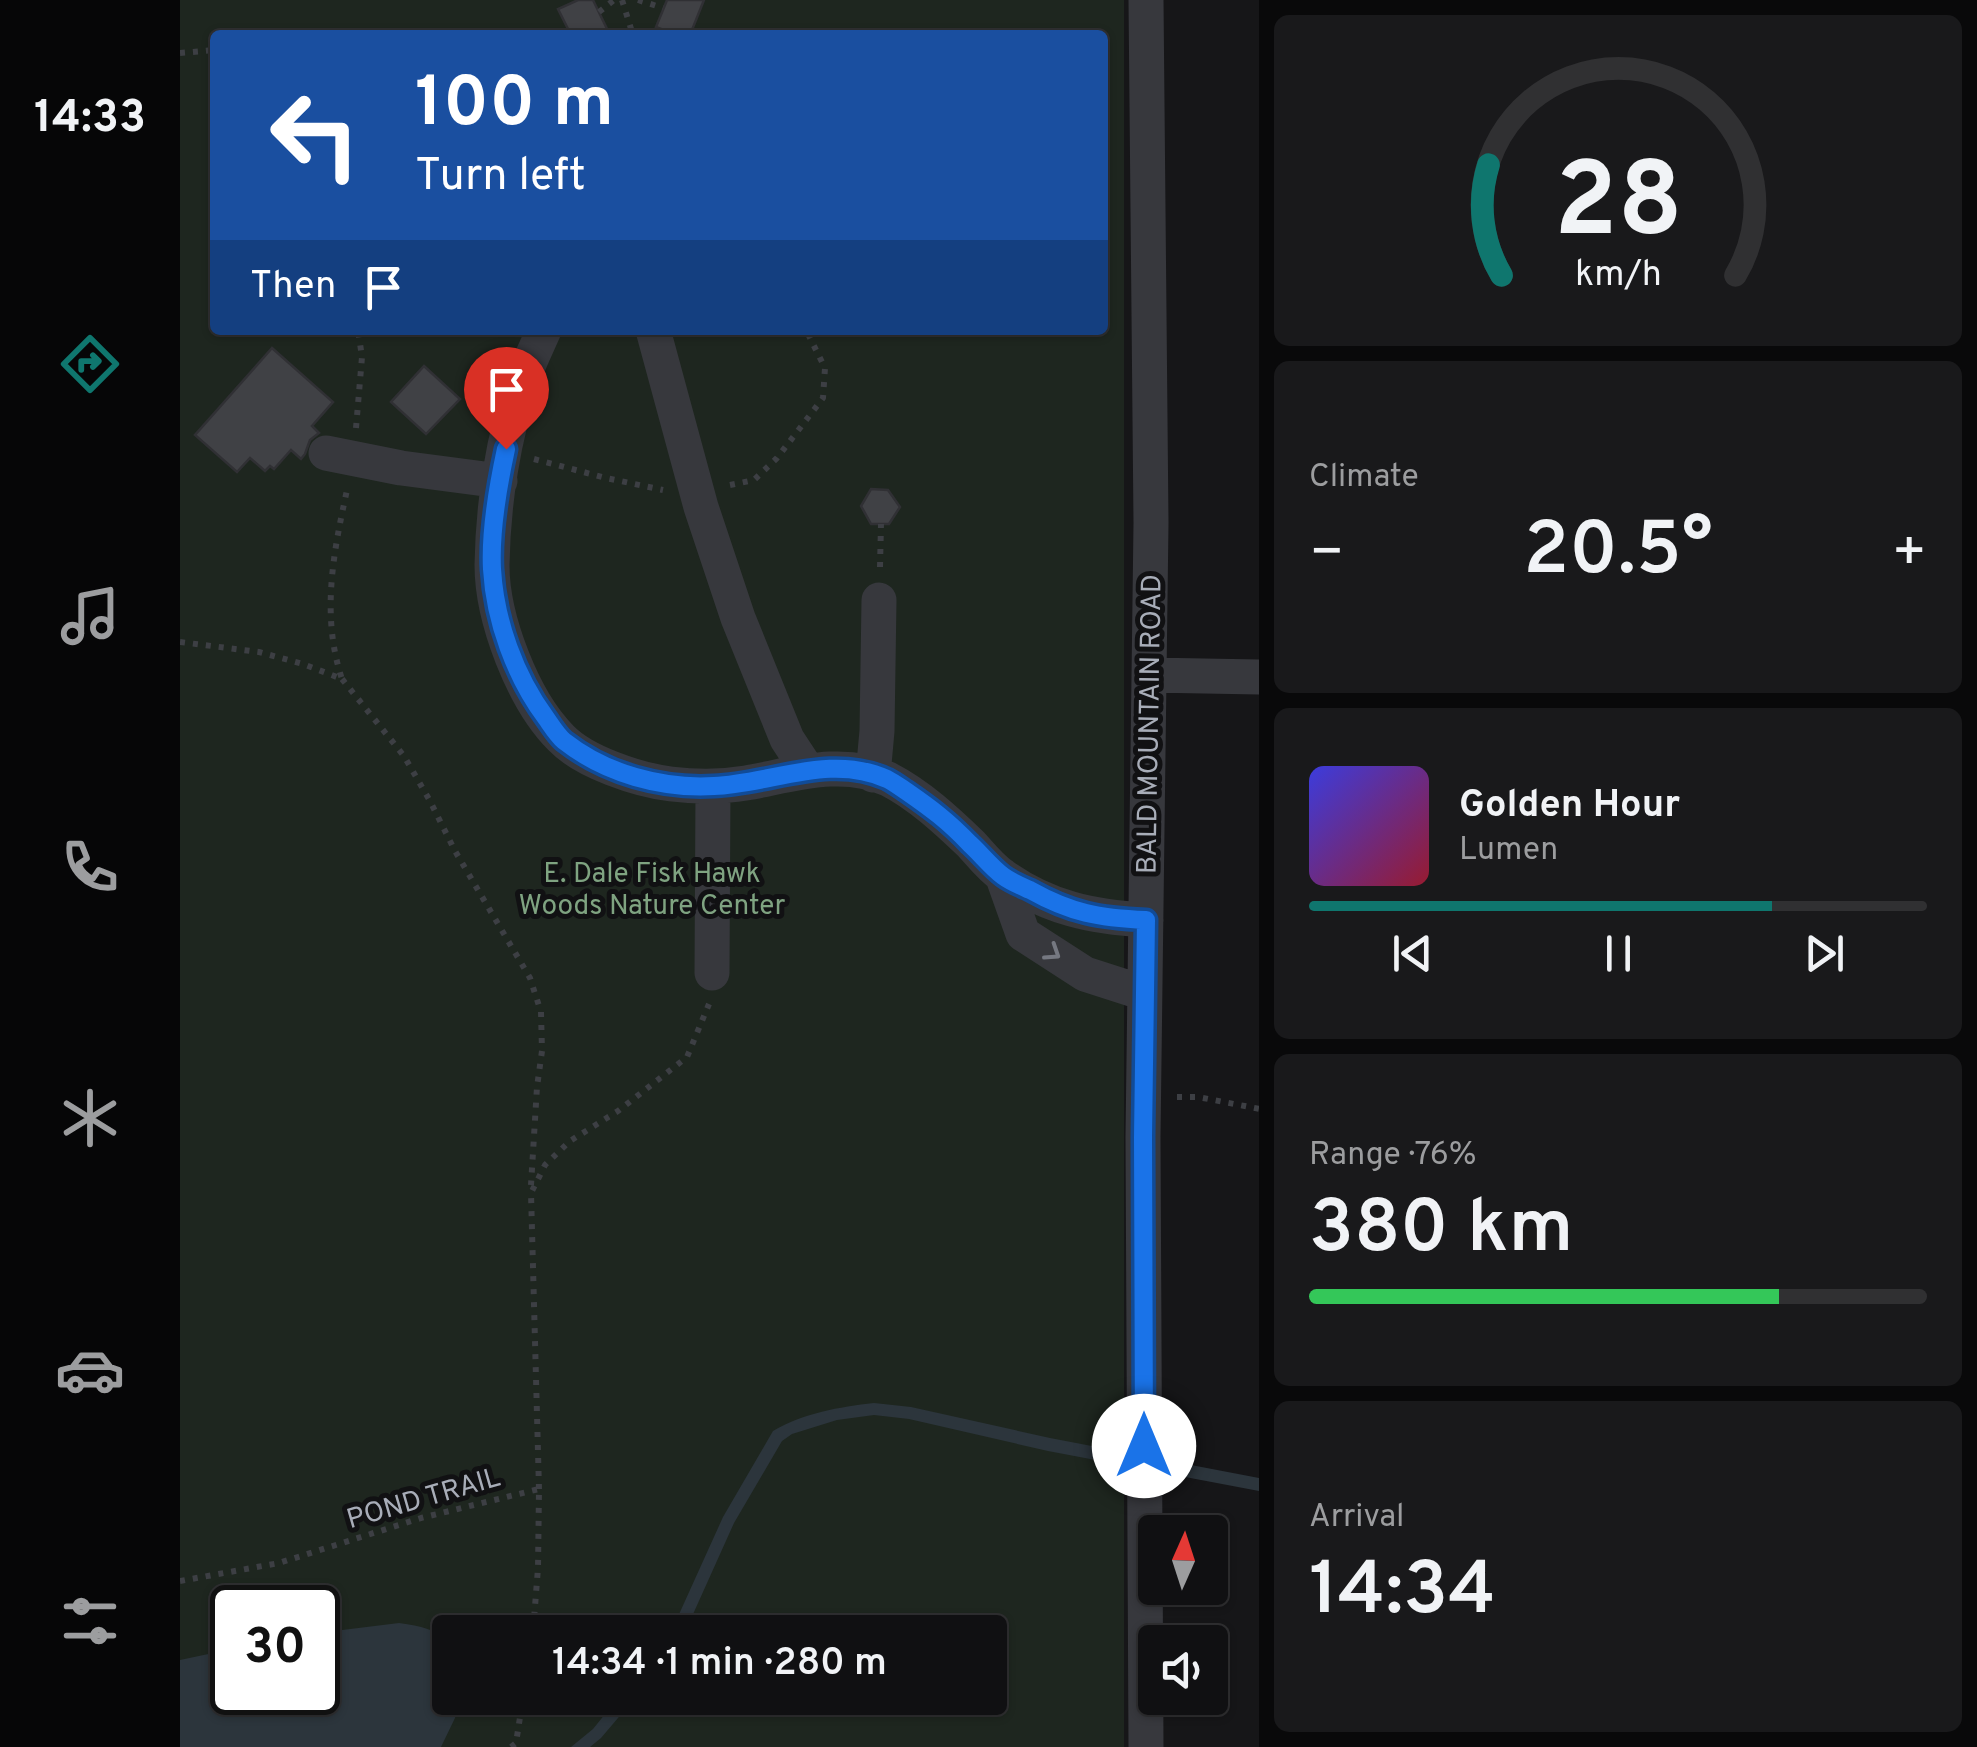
<!DOCTYPE html>
<meta charset="utf-8">
<style>
body{margin:0;font-family:Overpass,sans-serif;background:#19191b;color:#f1f3f6;height:100vh;display:flex;flex-direction:column;font-size:38px;white-space:nowrap}
*{box-sizing:border-box;margin:0}
p{font-size:32px;color:#9c9d9f}
.icon{flex:none;width:55px;height:55px;fill:none;stroke:currentColor;stroke-width:2;stroke-linecap:round;stroke-linejoin:round}
.map{position:relative;flex:1;overflow:hidden}
.details{display:flex;flex-direction:column;gap:15px;padding:15px;background:#09090a;width:718px}
.details>*{flex:none}
.top-card{position:absolute;left:30px;top:30px;width:898px;height:305px;border-radius:10px;box-shadow:0 2px 8px #0004,0 0 0 2px #303032;background:#1a4fa0;color:#fff;overflow:hidden}
.needle{width:65px;rotate:3deg}
.tools{position:absolute;left:958px;top:1515px;display:grid;gap:20px}
.tools a{display:grid;place-items:center;width:90px;height:90px;border-radius:10px;background:#101012;box-shadow:0 2px 8px #0004,0 0 0 2px #303032;font-size:50px}
.speed{position:absolute;left:30px;top:1585px;display:flex;gap:20px;font-size:50px;font-weight:700;text-align:center}
.speed>*{display:grid;place-content:center;width:130px;height:130px;border-radius:50%;background:#101012;box-shadow:0 2px 8px #0004,0 0 0 2px #303032;line-height:1}
.speed .limit{border:5px solid #111;border-radius:15px;background:#fff;color:#111}
.pin{position:absolute;display:grid;place-items:center;width:85px;height:85px;color:#fff;margin:-102px -42px;border-radius:50% 50% 50% 0;rotate:-45deg;box-shadow:0 0 10px #0007}
.pin .icon{rotate:45deg}
.me{position:absolute;width:110px;margin:-55px;rotate:0deg;stroke-linejoin:round;filter:drop-shadow(0 0 8px #0008)}
.turn{display:flex;align-items:center;gap:35px;height:210px;padding:0 40px;font-size:45px}
.turn .icon{width:130px;height:130px;stroke-width:2.5}
.turn b{display:block;font-size:70px;line-height:85px}
.then{display:flex;align-items:center;height:95px;padding:0 40px;background:#0003;gap:20px;font-size:38px}
.big{font-size:75px;font-weight:600;line-height:1.1}
.details .card{flex:1;display:flex;flex-direction:column;justify-content:center;gap:15px;min-width:0;padding:0 35px;border-radius:15px;background:#19191b}
.details .dial{align-items:center;gap:0}
.dial svg{height:260px;overflow:visible;fill:none;stroke:#303032;stroke-width:7;stroke-linecap:round;text-anchor:middle}
.dial text{fill:#f1f3f6;stroke:none}
.song{display:flex;align-items:center;gap:30px}
.cover{width:120px;height:120px;border-radius:15px;background:linear-gradient(135deg,hsl(240 70% 55%),hsl(350 70% 35%))}
.played{height:10px;border-radius:5px;background:linear-gradient(90deg,#0f766e 75%,#303032 75%)}
.keys{display:flex;justify-content:space-around;direction:ltr}
.heat{display:flex;justify-content:space-between;align-items:center;font-size:55px;direction:ltr}
.charge{height:15px;border-radius:8px;background:linear-gradient(90deg,#34c759 76%,#303032 0)}
.trip{position:absolute;left:252px;top:1615px;width:575px;height:100px;border-radius:10px;background:#101012;box-shadow:0 2px 8px #0004,0 0 0 2px #303032;font-weight:600;line-height:100px;text-align:center}
main{display:flex;flex:1;min-height:0}
.menu{display:flex;flex-direction:column;width:180px;justify-content:space-around;align-items:center;background:#060607;color:#9c9d9f}
.menu .icon{width:70px;height:70px}
.menu .current{color:#0f766e}
.menu b{font-size:45px;color:#f1f3f6}
.map>svg:first-child{display:block}
.green{fill:#1e261f;fill-rule:evenodd}
.water{fill:#2c353c}
.building{fill:#404145;stroke:#303034;stroke-width:2.5}
.lines{fill:none;stroke-linecap:round;stroke-linejoin:round}
.path{stroke:#3d3f44;stroke-width:6;stroke-dasharray:5 8;stroke-linecap:butt}
.minor{stroke:#37383d;stroke-width:35}
.oneway{stroke:#757881}
.route-casing{stroke:#114b97;stroke-width:25}
.route{stroke:#1a73e8;stroke-width:18}
.labels{text-anchor:middle;stroke-width:10;stroke-linejoin:round;paint-order:stroke}
.street-label{font-size:28px;fill:#a8adb8;stroke:#111113}
.park-label{font-size:28px;fill:#7fa381;stroke:#111113}
</style>
<main>
<nav class="menu">
<b>14:33</b>
<svg class="icon current" aria-label="directions" viewBox="0 0 24 24"><path d="M12 3l9 9-9 9-9-9zM9 14v-3h6M13 9l2 2-2 2"/></svg>
<svg class="icon" aria-label="music" viewBox="0 0 24 24"><path d="M9 18V5l10-2v13"/><circle cx="6" cy="18" r="3"/><circle cx="16" cy="16" r="3"/></svg>
<svg class="icon" aria-label="phone" viewBox="0 0 24 24"><path d="M5 4h4l2 5-3 2q2 4 5 5l2-3 5 2v4C11 20 4 13 5 4z"/></svg>
<svg class="icon" aria-label="climate" viewBox="0 0 24 24"><path d="M12 3v18M4 7l16 10M4 17L20 7"/></svg>
<svg class="icon" aria-label="car" viewBox="0 0 24 24"><path d="M5 17H2v-5l4-1 3-4h7l3 4 3 1v5h-3M9 17h6M6 11h13"/><circle cx="7" cy="17" r="2"/><circle cx="17" cy="17" r="2"/></svg>
<svg class="icon" aria-label="filters" viewBox="0 0 24 24"><path d="M4 7h16M4 17h16"/><circle cx="9" cy="7" r="2"/><circle cx="15" cy="17" r="2"/></svg>
</nav>
<div class="map">
<svg width="1080" height="1747" viewBox="0 0 1080 1747">
<rect width="100%" height="100%" fill="#161618"/>
<path class="green" d="M0,0H944V1747H0ZM35,35H922V330H35ZM52,1608H138V1692H52ZM270,1632H810V1698H270Z"/>
<path class="water" d="M694,1403L731,1407L870,1438L1079,1478V1491L868,1451L729,1419L694,1415L657,1420L612,1434L602,1441L554,1523L505,1632H491L543,1517L593,1431C624,1413 659,1407 694,1403Z
M219,1623C277,1630 270,1647 270,1698H279L275,1718L261,1747H0V1660L52,1649V1692H138V1633Z
M438,1698H455L421,1738L410,1747H391L413,1729Z"/>
<path class="building" d="M398,0H413L430,35H391L378,9Z
M487,0H524L510,35H496L476,27Z
M92,348L153,402L132,426L139,433L130,440L125,454L121,459L111,450L94,469L90,466L85,471L70,458L57,472L15,435Z
M244,366L280,399L246,434L211,402Z
M691,489L708,490L720,507L709,524H691L681,506Z"/>
<g class="lines">
<path class="path" d="M442,0L453,35
M458,0L483,8
M419,12L434,0
M0,53L35,50
M176,428L182,357L178,330
M354,459L426,478L483,490
M550,485L574,480L597,458L643,398L645,368L626,330
M700,567L701,524
M0,642L79,652L123,664L162,679C141,616 153,554 167,490
M162,679L224,756L250,801L275,851L350,978L361,1012L362,1051L357,1087L351,1185
M997,1097H1018L1080,1109
M359,1489L351,1193L365,1165L390,1141L438,1111L507,1057L529,1004
M0,1581L99,1563L241,1518L359,1489L358,1568L353,1632
M331,1747L336,1743L343,1698"/>
<path class="minor" d="M364,330C357,346 349,362 343,379C323,437 313,504 312,565C312,619 343,700 381,738C404,762 458,780 491,784C516,787 542,787 566,783C612,775 662,758 708,779C739,795 766,820 791,844C801,855 811,868 823,876C868,908 912,917 966,920
M473,330L521,507L558,618L607,739L628,771
M146,453L221,468L320,481
M969,675L1080,677
M693,775L697,731L699,600
M822,875L843,934L905,974L964,993
M532,973L533,787
M966,1747L963,1137L971,523L966,0"/>
</g>
<defs><path id="oneway-chevron" d="M-2-3.5L2.5 0L-2 3.5" fill="none" stroke-width="1.6" stroke-linecap="round" stroke-linejoin="round" transform="scale(2.5)"/></defs>
<use class="oneway" href="#oneway-chevron" transform="translate(873 953) rotate(33)"/>
<g class="lines">
<defs>
<path id="route" d="M326,449C318,486 310,531 312,569C315,621 335,676 366,718C371,725 377,735 384,741C426,774 482,789 534,786C591,784 650,753 707,779C713,782 720,787 726,791C752,809 768,821 790,844C801,854 811,867 823,876C831,882 841,886 850,890C891,913 919,918 966,920L963,1137L964,1446"/>
</defs>
<use href="#route" class="route-casing"/>
<use href="#route" class="route"/>
</g>
<g class="labels">
<g class="street-label">
<text transform="translate(968 724) rotate(-89)" y="10">BALD MOUNTAIN ROAD</text>
<text transform="translate(243 1497) rotate(-16)" y="10">POND TRAIL</text>
</g>
<g class="park-label">
<text x="472" y="882">E. Dale Fisk Hawk<tspan x="472" dy="32">Woods Nature Center</tspan></text>
</g>
</g>
</svg>
<div class="tools">
<a><svg class="needle" viewBox="-14 -14 28 28"><path d="M0-13l5 13h-10z" fill="#e53935"/><path d="M0 13l5-13h-10z" fill="#9c9d9f"/></svg></a>
<a><svg class="icon" aria-label="sound" viewBox="0 0 24 24"><path d="M4 9h4l5-4v14l-5-4H4zM17 9q2 3 0 6"/></svg></a>
</div>
<div class="speed"><div class="limit">30</div></div>
<div class="pin" style="left:326px;top:449px;background:#d93025"><svg class="icon" aria-label="arrive" viewBox="0 0 24 24"><path d="M6 21V4h12l-3 4 3 4H6"/></svg></div>
<svg class="me" style="left:964px;top:1446px" viewBox="-20 -20 40 40"><circle r="19" fill="#fff"/><path d="M0-13L10 11 0 6-10 11z" fill="#1a73e8"/></svg>
<div class="trip">14:34 · 1 min · 280 m</div>
<div class="top-card">
<div class="turn"><svg class="icon" aria-label="left" viewBox="0 0 24 24"><path d="M17 20v-9H6M10 6l-5 5 5 5"/></svg><div><b>100 m</b>Turn left</div></div>
<div class="then">Then<svg class="icon" aria-label="arrive" viewBox="0 0 24 24"><path d="M6 21V4h12l-3 4 3 4H6"/></svg></div>
</div>
</div>
<section class="details">
<div class="card dial"><svg viewBox="0 0 100 80">
<path d="M14 69A42 42 0 1 1 86 69"/>
<path d="M14 69A42 42 0 0 1 10 35" stroke="#0f766e"/>
<text x="50" y="56" font-size="32" font-weight="700">28</text>
<text x="50" y="72" font-size="11">km/h</text>
</svg></div>
<div class="card"><p>Climate</p>
<div class="heat"><a>−</a><b class="big">20.5°</b><a>+</a></div>
</div>
<div class="card">
<div class="song"><i class="cover"></i><div><b>Golden Hour</b><p>Lumen</p></div></div>
<div class="played"></div>
<div class="keys"><svg class="icon" aria-label="previous" viewBox="0 0 24 24"><path d="M18 5L8 12l10 7zM5 5v14"/></svg><svg class="icon" aria-label="pause" viewBox="0 0 24 24"><path d="M8 5v14M16 5v14"/></svg><svg class="icon" aria-label="next" viewBox="0 0 24 24"><path d="M6 5l10 7-10 7zM19 5v14"/></svg></div>
</div>
<div class="card"><p>Range · 76%</p><b class="big">380 km</b><div class="charge"></div></div>
<div class="card"><p>Arrival</p><b class="big">14:34</b></div>
</section>
</main>
